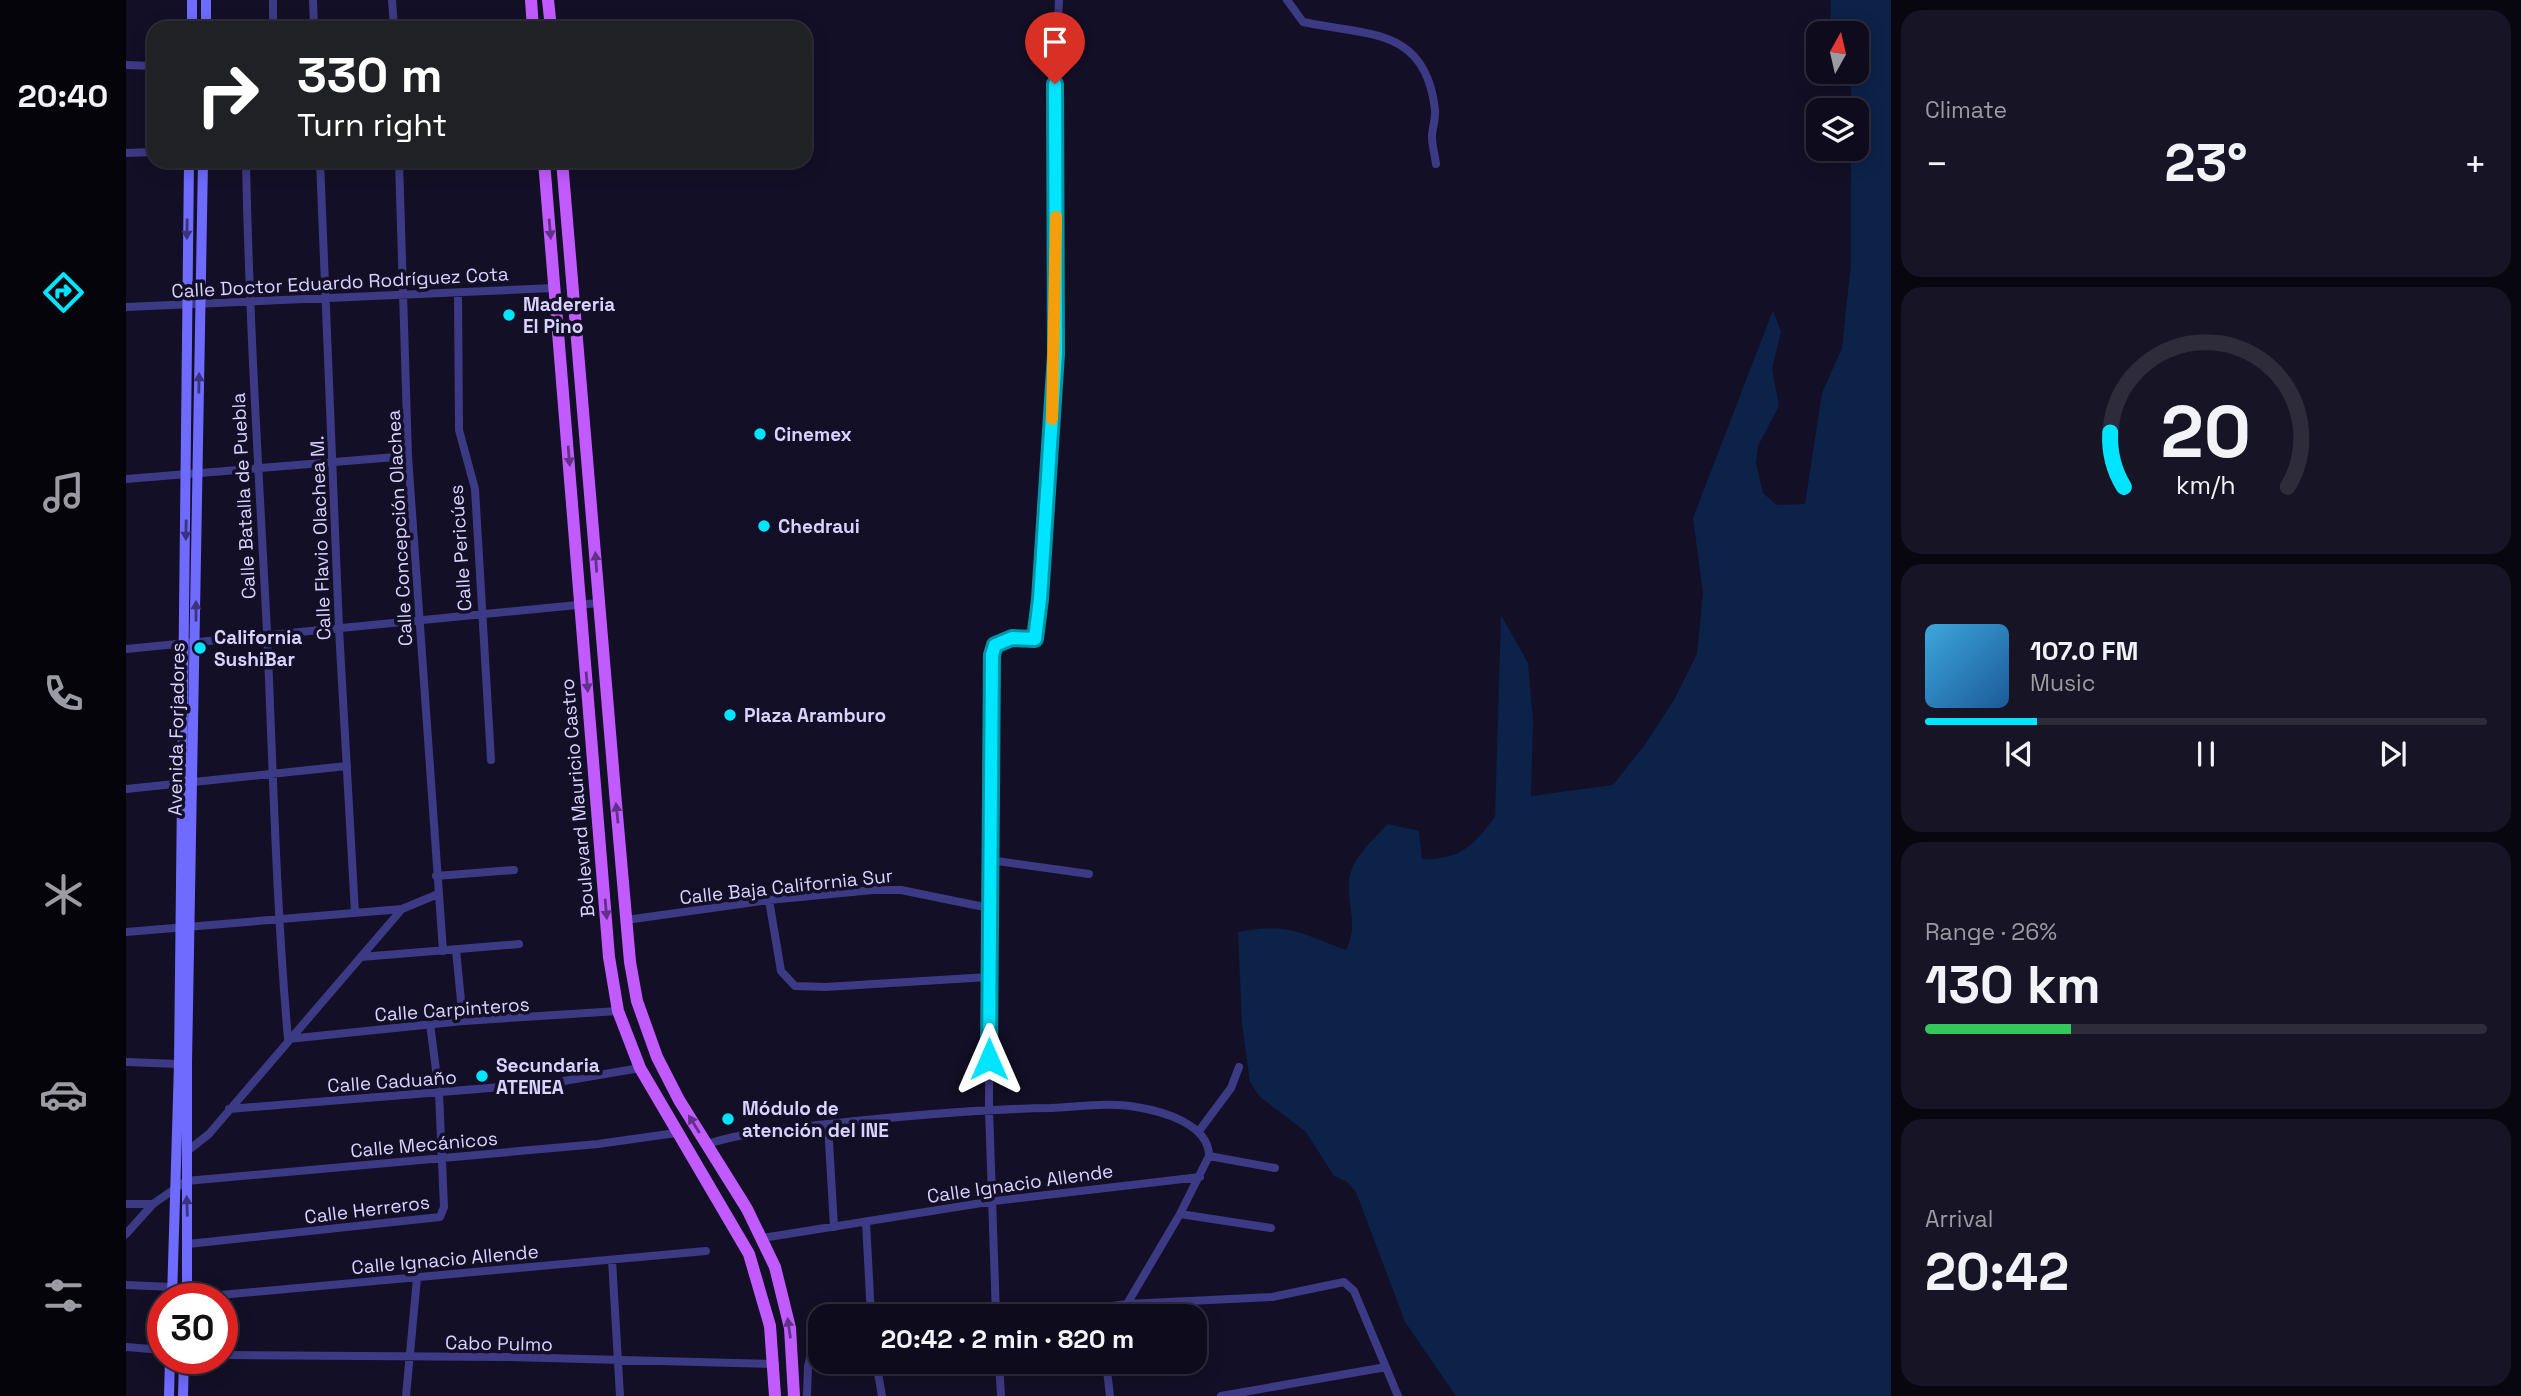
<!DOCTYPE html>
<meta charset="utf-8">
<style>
body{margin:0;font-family:"Space Grotesk",sans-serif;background:#171425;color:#f1f3f6;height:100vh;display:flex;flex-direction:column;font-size:26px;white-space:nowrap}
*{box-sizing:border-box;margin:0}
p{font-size:23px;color:#9b9ba3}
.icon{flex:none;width:38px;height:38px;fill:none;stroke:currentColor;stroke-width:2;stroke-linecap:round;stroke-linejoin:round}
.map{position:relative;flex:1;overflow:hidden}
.side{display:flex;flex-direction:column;gap:10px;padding:10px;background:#08060f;width:630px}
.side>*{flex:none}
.guide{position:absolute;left:21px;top:21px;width:665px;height:147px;border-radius:21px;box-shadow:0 4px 18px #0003,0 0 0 2px #2e2b3b;background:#202124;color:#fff;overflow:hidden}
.needle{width:46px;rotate:8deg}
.tools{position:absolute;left:1680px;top:21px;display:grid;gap:14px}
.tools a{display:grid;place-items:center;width:63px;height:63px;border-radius:14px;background:#0e0b1c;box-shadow:0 4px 18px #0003,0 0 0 2px #2e2b3b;font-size:35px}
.speed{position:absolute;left:21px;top:1283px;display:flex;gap:14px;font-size:35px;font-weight:700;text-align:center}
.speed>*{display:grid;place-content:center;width:91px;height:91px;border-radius:50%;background:#0e0b1c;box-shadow:0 4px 18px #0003,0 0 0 2px #2e2b3b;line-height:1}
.speed .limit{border:10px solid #d22;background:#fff;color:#111}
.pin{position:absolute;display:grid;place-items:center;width:60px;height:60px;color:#fff;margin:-72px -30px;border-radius:50% 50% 50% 0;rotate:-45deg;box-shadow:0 0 7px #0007}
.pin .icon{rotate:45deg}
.me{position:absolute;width:77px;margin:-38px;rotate:0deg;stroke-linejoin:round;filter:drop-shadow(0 0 5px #0008)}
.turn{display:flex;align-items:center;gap:24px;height:147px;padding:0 35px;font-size:32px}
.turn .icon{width:91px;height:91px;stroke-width:2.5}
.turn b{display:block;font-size:49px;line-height:60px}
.big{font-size:52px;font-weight:700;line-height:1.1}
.side .tile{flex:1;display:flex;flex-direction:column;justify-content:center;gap:10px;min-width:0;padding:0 24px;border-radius:21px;background:#171425}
.side .dial{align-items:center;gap:0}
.dial svg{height:182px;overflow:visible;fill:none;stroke:#2e2b3b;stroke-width:7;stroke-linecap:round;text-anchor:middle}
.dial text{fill:#f1f3f6;stroke:none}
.song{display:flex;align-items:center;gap:21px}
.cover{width:84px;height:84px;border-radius:10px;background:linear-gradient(135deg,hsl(200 70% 55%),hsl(210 70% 35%))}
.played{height:7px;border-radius:4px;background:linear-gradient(90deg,#00e5ff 20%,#2e2b3b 20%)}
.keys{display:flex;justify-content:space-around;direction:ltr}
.heat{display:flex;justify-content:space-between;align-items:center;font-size:38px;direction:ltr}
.charge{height:10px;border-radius:5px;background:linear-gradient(90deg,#34c759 26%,#2e2b3b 0)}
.trip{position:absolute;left:682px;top:1304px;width:399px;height:70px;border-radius:21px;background:#0e0b1c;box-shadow:0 4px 18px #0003,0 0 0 2px #2e2b3b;font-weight:700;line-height:70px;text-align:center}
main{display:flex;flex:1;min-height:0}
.dock{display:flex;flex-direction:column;width:126px;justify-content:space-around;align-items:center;background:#06040b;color:#9b9ba3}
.dock .icon{width:49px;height:49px}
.dock .current{color:#00e5ff}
.dock b{font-size:32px;color:#f1f3f6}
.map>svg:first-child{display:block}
.water{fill:#0c2248}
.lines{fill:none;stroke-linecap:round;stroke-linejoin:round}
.minor{stroke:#3d3a85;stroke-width:8}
.secondary{stroke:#6f6bff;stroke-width:10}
.primary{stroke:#c25bff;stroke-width:12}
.oneway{fill:#38347d}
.oneway2{fill:#623188}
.route-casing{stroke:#0095a6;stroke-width:18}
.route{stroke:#00e5ff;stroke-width:12}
.slow{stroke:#f59e0b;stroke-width:12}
.poi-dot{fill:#00e5ff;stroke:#130f26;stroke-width:2.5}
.labels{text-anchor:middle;stroke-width:7;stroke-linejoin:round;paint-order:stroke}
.street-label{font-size:19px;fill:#d9d4ff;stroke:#130f26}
.poi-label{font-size:19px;font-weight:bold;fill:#d9d4ff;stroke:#130f26;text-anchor:start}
</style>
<main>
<nav class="dock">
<b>20:40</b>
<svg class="icon current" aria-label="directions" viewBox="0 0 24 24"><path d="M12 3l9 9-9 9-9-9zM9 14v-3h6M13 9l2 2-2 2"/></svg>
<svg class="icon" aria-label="music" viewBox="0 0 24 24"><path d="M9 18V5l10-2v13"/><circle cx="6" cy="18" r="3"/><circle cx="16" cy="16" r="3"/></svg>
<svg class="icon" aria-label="phone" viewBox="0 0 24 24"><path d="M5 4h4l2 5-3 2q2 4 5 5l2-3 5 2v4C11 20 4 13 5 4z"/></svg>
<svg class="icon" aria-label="climate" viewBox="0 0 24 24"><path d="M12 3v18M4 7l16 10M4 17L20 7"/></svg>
<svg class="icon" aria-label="car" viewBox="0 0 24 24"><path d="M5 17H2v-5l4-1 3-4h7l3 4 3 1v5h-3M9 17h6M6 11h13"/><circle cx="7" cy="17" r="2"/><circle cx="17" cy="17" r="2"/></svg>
<svg class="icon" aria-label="filters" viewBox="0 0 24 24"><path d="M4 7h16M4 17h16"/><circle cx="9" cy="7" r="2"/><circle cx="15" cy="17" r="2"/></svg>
</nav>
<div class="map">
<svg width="1765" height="1396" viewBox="0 0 1765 1396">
<rect width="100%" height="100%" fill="#130f26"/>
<path class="water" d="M1705,0H1765V1396H1330L1279,1322L1230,1192L1220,1181L1208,1176L1180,1132L1133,1096L1124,1082L1116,1024L1112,932C1162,922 1174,933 1220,950C1233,923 1221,909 1223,881C1225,858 1247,840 1262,824L1293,831L1296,859C1334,860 1347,846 1369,817L1375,615L1402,663L1407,721L1405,796L1487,785L1520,743L1548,700L1571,654L1577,593L1567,518L1647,310L1655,332L1646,369L1653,406L1632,446L1630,463L1637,493L1651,505L1679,504L1696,393L1716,348L1725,263V149H1731V110H1725V72H1731V33H1709L1704,20Z"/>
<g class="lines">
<path class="minor" d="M147,0V28
M187,0L188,28
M266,0L268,28
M1161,0L1177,22C1243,36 1300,27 1309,110C1310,119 1306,128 1306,137C1306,146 1309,155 1310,164
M0,65L28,66
M0,153L28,152
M120,161C123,318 133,475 141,632C147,768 150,904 162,1039L337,1021L492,1011
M194,161L213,629L229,913
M273,161L282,456L317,951
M332,293L333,430L349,489L365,760
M0,307L428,288
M0,479L282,456
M0,649L472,603
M0,789L221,766
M864,860L963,874
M310,876L388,870
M643,900L655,971L669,986L699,987L863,977
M500,920L643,900L747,890H775L863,908
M0,932L276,909
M330,950L337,1021
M235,957L393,944
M0,1062L53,1064
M103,1109L426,1083L514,1068
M702,1124L708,1227
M1073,1131L1105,1088L1113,1067
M581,1144C620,1132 661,1128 702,1124C776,1116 850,1109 925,1108C952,1107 983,1102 1010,1107C1036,1111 1083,1124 1083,1156L1054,1214L1001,1304
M60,1152L83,1134L276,909L312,894
M1083,1156L1149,1168
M0,1204H27
M1054,1214L1145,1228
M740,1222L745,1316
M0,1234L27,1204L60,1181L472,1144L550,1133
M636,1238L868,1201L1074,1177
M62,1244L314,1217L318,1207L313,1093L304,1024
M486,1260L494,1396
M0,1285L46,1287
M61,1298L580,1251
M870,1316L863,1109L866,655L869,645L886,638L909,639L914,599L930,354L929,84L933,0
M911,1316L1001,1304L1146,1297L1218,1282L1228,1291L1272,1396
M0,1347L37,1350
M96,1355L380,1357L649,1364
M750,1362L756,1396
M807,1362H810
M873,1362L875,1396
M980,1362L984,1396
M280,1396L291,1278
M681,1396L682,1366L686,1351L695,1347
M1095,1396L1260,1367"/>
<path class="secondary" d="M66,28V0
M80,28V0
M46,1298L53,1064L63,161
M61,1298V1063L77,161
M43,1396L44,1358
M57,1396L58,1358"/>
<path class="primary" d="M405,0L407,28
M422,0L425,28
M418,161L483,957L492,1011L514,1068L623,1254L644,1326L649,1396
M436,161L489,792L504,962L511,1001L531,1057L553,1100L621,1209L649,1267L664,1328L668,1396"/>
</g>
<defs><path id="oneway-solid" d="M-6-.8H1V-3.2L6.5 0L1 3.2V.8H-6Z" transform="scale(1.75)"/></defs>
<g class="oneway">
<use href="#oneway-solid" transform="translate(61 229) rotate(91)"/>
<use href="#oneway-solid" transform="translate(73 383) rotate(-89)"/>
<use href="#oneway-solid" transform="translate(60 530) rotate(91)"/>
<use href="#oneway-solid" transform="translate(70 611) rotate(-90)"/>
<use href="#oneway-solid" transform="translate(61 1206) rotate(-92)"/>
</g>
<g class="oneway2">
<use href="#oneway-solid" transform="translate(424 229) rotate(85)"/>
<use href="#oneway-solid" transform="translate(443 456) rotate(85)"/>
<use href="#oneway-solid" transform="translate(470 562) rotate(-94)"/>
<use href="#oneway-solid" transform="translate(461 682) rotate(85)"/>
<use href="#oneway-solid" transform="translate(491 813) rotate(-96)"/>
<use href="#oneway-solid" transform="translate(480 909) rotate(85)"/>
<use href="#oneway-solid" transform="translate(568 1124) rotate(-122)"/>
<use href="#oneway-solid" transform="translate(663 1328) rotate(-98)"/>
</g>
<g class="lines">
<defs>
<path id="route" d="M863,1059L866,655L869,645L886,638L909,639L914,599L930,354L929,84"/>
</defs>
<use href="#route" class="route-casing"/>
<use href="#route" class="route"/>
<path class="slow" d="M926,419L930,217"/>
</g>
<g class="poi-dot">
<circle cx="383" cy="315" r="7"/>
<circle cx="634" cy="434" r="7"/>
<circle cx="638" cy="526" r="7"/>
<circle cx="74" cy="648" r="7"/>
<circle cx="604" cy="715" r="7"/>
<circle cx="356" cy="1076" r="7"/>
<circle cx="602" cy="1119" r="7"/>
</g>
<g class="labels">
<g class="street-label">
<text transform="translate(214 282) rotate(-3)" y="7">Calle Doctor Eduardo Rodríguez Cota</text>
<text transform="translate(117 496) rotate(-93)" y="7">Calle Batalla de Puebla</text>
<text transform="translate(273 528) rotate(-93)" y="7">Calle Concepción Olachea</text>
<text transform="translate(194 538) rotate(-92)" y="7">Calle Flavio Olachea M.</text>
<text transform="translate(334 548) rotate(-94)" y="7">Calle Pericúes</text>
<text transform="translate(50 729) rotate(-89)" y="7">Avenida Forjadores</text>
<text transform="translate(451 798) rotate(-95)" y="7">Boulevard Mauricio Castro</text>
<text transform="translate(660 886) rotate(-6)" y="7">Calle Baja California Sur</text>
<text transform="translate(326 1009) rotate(-4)" y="7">Calle Carpinteros</text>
<text transform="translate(266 1081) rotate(-4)" y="7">Calle Caduaño</text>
<text transform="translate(298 1144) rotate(-5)" y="7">Calle Mecánicos</text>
<text transform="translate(894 1183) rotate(-8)" y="7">Calle Ignacio Allende</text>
<text transform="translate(241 1209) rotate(-7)" y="7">Calle Herreros</text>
<text transform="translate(319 1259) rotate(-5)" y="7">Calle Ignacio Allende</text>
<text transform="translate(373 1343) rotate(1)" y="7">Cabo Pulmo</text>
</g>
<g class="poi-label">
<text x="397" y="311">Madereria<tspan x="397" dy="22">El Pino</tspan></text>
<text x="648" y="441">Cinemex</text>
<text x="652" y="533">Chedraui</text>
<text x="88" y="644">California<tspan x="88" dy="22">SushiBar</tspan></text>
<text x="618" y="722">Plaza Aramburo</text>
<text x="370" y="1072">Secundaria<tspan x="370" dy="22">ATENEA</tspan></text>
<text x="616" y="1115">Módulo de<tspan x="616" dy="22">atención del INE</tspan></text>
</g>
</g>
</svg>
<div class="tools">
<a><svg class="needle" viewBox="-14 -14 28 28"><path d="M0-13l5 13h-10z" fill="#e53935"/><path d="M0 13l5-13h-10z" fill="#9b9ba3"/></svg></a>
<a><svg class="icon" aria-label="layers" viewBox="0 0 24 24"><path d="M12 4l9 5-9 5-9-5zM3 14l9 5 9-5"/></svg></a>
</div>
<div class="speed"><div class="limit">30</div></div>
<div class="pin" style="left:929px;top:84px;background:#d93025"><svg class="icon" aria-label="arrive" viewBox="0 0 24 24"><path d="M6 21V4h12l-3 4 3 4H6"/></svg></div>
<svg class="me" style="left:863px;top:1059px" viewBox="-20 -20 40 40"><path d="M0-17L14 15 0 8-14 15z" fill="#00e5ff" stroke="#fff" stroke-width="4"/></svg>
<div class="trip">20:42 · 2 min · 820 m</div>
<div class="guide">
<div class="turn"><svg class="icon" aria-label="right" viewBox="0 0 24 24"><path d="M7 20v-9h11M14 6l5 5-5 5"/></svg><div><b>330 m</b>Turn right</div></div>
</div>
</div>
<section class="side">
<div class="tile"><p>Climate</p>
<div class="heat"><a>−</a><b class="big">23°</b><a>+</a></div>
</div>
<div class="tile dial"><svg viewBox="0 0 100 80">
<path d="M14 69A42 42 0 1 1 86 69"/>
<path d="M14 69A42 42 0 0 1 8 45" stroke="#00e5ff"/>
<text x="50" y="56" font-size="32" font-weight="700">20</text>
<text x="50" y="72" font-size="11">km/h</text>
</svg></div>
<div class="tile">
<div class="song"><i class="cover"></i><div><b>107.0 FM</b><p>Music</p></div></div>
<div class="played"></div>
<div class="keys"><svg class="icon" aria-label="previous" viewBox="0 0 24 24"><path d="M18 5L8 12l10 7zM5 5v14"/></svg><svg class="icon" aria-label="pause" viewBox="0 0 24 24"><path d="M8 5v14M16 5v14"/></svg><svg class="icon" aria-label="next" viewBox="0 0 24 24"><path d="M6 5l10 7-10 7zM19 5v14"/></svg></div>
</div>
<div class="tile"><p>Range · 26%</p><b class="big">130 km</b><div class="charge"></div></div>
<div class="tile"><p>Arrival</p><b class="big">20:42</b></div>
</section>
</main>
